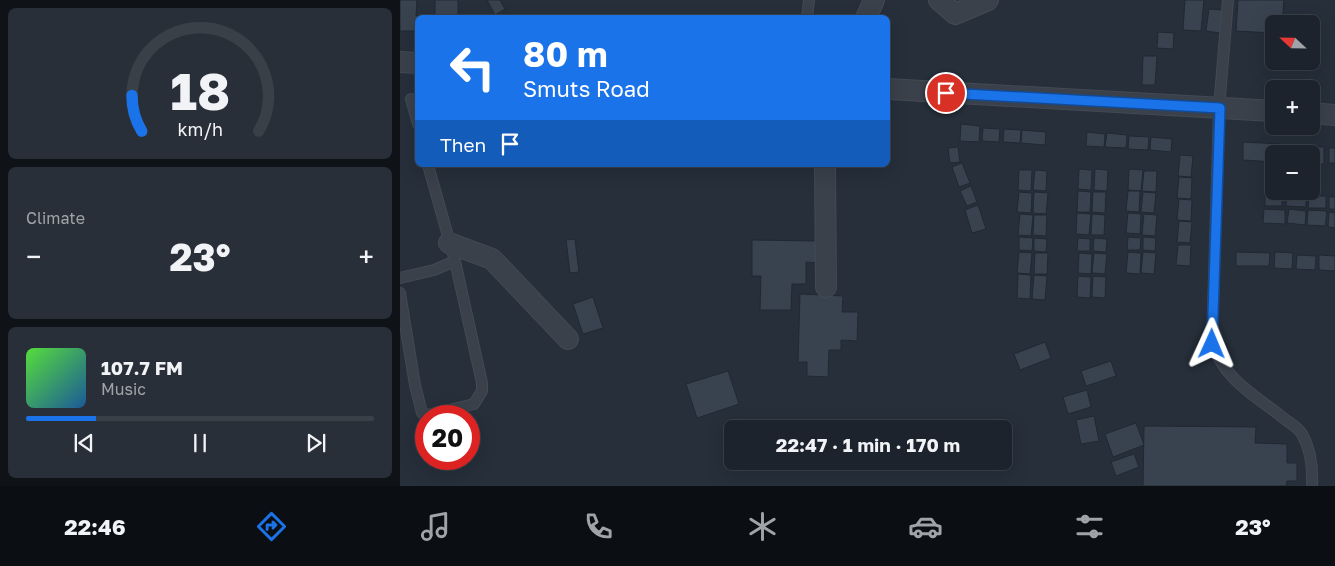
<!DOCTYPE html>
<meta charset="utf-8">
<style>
body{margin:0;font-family:"Golos Text",sans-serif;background:#292f38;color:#f1f3f6;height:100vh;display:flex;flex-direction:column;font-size:19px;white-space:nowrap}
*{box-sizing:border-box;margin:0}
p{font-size:16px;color:#a0a4a9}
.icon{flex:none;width:28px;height:28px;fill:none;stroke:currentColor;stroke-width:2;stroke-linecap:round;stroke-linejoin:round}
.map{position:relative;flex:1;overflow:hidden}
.drawer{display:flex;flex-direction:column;gap:8px;padding:8px;background:#0f1318;width:400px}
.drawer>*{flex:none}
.banner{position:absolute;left:15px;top:15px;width:475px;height:152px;border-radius:8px;box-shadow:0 5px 20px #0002,0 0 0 1px #3a4048;background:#1a73e8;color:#fff;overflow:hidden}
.needle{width:32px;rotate:292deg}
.buttons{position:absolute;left:865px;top:15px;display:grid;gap:10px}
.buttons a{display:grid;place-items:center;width:55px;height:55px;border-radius:8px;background:#1c232c;box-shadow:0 5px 20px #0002,0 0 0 1px #3a4048;font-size:25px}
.speed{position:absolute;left:15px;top:405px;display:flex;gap:10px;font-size:25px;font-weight:700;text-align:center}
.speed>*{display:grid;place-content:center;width:65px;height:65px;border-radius:50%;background:#1c232c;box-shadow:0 5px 20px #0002,0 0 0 1px #3a4048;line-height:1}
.speed .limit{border:8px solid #d22;background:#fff;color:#111}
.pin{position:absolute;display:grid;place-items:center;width:42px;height:42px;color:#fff;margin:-21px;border:2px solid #fff;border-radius:50%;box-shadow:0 1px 5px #0007}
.me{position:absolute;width:55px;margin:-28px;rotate:1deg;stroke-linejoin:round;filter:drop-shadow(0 0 4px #0008)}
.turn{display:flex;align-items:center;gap:18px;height:105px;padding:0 25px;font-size:22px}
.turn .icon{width:65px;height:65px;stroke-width:2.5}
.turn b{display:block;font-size:35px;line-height:42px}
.then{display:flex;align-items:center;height:48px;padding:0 25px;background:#0003;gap:10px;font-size:19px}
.big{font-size:38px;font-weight:700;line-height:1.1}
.drawer .tile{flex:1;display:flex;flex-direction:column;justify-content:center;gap:8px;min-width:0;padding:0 18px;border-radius:8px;background:#292f38}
.drawer .dial{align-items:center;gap:0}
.dial svg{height:130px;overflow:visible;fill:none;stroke:#3a4048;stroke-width:7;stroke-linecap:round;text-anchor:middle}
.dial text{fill:#f1f3f6;stroke:none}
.song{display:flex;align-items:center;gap:15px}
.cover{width:60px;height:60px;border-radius:8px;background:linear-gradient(135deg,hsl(110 70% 55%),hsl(210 70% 35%))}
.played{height:5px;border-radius:2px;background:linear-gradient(90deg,#1a73e8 20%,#3a4048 20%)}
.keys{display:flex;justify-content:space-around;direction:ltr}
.heat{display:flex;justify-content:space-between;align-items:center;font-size:28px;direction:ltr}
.trip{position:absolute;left:324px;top:420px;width:288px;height:50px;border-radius:8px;background:#1c232c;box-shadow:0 5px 20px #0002,0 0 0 1px #3a4048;font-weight:700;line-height:50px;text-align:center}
.tab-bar{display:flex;height:80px;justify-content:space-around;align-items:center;background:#0b0e12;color:#a0a4a9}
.tab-bar .icon{width:35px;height:35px}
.tab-bar .selected{color:#1a73e8}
.tab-bar b{font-size:22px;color:#f1f3f6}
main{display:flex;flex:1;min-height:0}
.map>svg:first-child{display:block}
.building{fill:#394350;stroke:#212832}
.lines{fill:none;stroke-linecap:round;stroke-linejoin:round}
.service-casing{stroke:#434a54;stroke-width:12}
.minor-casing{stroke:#434a54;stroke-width:22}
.service{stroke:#3a414b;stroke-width:10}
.minor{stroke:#3a414b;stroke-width:20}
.route-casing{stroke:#114b97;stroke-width:12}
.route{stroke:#1a73e8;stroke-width:9}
</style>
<main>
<section class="drawer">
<div class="tile dial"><svg viewBox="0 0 100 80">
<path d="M14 69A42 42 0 1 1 86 69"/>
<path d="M14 69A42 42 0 0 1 8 47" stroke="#1a73e8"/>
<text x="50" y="56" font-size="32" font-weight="700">18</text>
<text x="50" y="72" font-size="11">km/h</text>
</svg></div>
<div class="tile"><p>Climate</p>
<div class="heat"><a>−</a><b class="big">23°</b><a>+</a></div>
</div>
<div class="tile">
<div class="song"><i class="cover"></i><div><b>107.7 FM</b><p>Music</p></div></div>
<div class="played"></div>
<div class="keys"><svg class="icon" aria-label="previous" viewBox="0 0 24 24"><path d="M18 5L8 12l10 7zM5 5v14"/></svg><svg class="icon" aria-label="pause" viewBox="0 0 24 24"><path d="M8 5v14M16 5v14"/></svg><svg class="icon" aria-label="next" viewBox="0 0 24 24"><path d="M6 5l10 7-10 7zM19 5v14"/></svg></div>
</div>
</section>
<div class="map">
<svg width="935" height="486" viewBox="0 0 935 486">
<rect width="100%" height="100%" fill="#262f3a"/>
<path class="building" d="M0,0H17L16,16L20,15L18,18V31H0Z
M35,0H58V18H35Z
M87,0H100L105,9L95,15Z
M785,0H804L801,31L783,30Z
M838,0H884L882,24H874V33L836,31Z
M809,9L823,10L820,33L806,31Z
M758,32L774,33L773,49L757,48Z
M743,56H757L755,85H742Z
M561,124L580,126L579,142L560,141Z
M583,128L600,129L599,142L582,141Z
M604,129L621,130L620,143L603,142Z
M622,130L646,132L645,145L621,143Z
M687,132L705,134L704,147L686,146Z
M707,133L727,135L726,148L705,147Z
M729,136L749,137L748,150L728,149Z
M751,137L772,139L771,152L750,150Z
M843,142L880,144L879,154H874V162L843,160Z
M558,147L560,162L550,163L548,148Z
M883,147H898L899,154H883Z
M905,147H924V164H911V154H905Z
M929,148H935V163H929Z
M780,155L793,156L791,177L778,176Z
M562,163L570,183L559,187L552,167Z
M679,169L692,170L691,190L678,189Z
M695,169L708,170L707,191L694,190Z
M729,169L743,170L741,191L728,190Z
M619,170H632L631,191L618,190Z
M635,170L647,171L646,191L633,190Z
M744,171H757L756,192L742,191Z
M779,177L792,178L791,199L777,198Z
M571,186L577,202L567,206L560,191Z
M678,191L691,192L690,212H677Z
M728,191H740L739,212L726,211Z
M619,192L632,193L631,213L617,212Z
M634,192L648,193L646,214L633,213Z
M693,192H706L705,213L692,212Z
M743,192L756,193L754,213L741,212Z
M865,195L882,196V206H865Z
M887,195L906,196V207L886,206Z
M909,196H926V208H908Z
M929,197H935V209H929Z
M779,199L792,200L791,221L777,220Z
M578,205L586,229L572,233L565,210Z
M864,209L885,210V224L863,223Z
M889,209L906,211L905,225L887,223Z
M908,210L927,211L925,226L907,225Z
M929,212L935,213V228L928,227Z
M677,213L691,214L689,235L676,234Z
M728,213L741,214L740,234L726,233Z
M620,214L633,215L631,236L618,235Z
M692,214L705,215L704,235H691Z
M744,214L757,215L755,236L742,235Z
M634,215H647L646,236L633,235Z
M779,221L792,222L790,243L777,242Z
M619,237L633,238L632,251L619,250Z
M728,237L741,238L740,250H727Z
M743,237L756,238L755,251L743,250Z
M634,238L647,239L646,252L634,251Z
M678,238L690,239V251H677Z
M694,238L707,239L706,252L693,251Z
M175,239L179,272L170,273L166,240Z
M352,240L417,241V263L406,262V284H392L391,310H360L361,276H352Z
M778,245H791L790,266L776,265Z
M619,252L632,253L630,274L617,273Z
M728,252L741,253L740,274L726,273Z
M743,252L756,253L754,274L741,273Z
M836,252L870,253L869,266H836Z
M875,252L893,253L892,269L874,268Z
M635,253H648L647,274H634Z
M679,253L692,254L691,274L678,273Z
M694,253L707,254L705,274L692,273Z
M897,255L916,256L915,270L896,269Z
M919,255L935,256V271L919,270Z
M618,274L631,275L630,299L617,298Z
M634,275L647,276L645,300L632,299Z
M678,276L691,277L690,298L677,297Z
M693,276L706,277L705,298L692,297Z
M400,294L443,296L442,312H458L457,341L441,340V350H429L428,377L407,376V362H398Z
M193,297L203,328L183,334L173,304Z
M645,342L651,358L620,370L614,354Z
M711,361L716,376L686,386L681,371Z
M328,371L339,404L297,418L286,384Z
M687,390L691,407L668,414L663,397Z
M694,416L699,441L681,444L676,420Z
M430,421L433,429H416L415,427Z
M736,423L744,445L713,457L705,434Z
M744,426L856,427L855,443L887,444V463H897V481H887L886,486H743Z
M734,454L739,467L716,476L711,462Z"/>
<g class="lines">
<defs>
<path id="service" d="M828,0L819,108L812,343C824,379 853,394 882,417C888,422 898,427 902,434C911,450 913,468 912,486
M407,18L409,0
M11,99L18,124
M0,278L34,270L55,261L28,165
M0,293L15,385L22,413L28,415L74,404L82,391V383L55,261"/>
<path id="minor" d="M539,0L555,14L588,0
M466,18L474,0
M0,62L18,63
M488,89L874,111
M911,113L935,115
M425,165L426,287
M49,243L92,259L168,339"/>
</defs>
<use href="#service" class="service-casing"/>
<use href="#minor" class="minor-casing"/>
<use href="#service" class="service"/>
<use href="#minor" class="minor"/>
</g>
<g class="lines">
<defs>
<path id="route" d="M546,93L820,108L812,344"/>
</defs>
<use href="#route" class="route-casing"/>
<use href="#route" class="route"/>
</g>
</svg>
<div class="buttons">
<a><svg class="needle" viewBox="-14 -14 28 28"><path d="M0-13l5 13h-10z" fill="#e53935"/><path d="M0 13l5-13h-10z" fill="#a0a4a9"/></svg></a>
<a>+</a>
<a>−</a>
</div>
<div class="speed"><div class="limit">20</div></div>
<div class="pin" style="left:546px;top:93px;background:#d93025"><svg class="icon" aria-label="arrive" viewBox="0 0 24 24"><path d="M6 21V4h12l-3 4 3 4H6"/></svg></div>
<svg class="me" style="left:812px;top:344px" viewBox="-20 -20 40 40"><path d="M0-17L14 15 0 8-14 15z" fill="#1a73e8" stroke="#fff" stroke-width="4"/></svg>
<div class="trip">22:47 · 1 min · 170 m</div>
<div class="banner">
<div class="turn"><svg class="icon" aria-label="left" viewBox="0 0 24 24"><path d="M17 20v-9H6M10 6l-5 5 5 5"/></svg><div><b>80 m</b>Smuts Road</div></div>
<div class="then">Then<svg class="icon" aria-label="arrive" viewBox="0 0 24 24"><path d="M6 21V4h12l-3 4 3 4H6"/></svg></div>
</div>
</div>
</main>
<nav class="tab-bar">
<b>22:46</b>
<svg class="icon selected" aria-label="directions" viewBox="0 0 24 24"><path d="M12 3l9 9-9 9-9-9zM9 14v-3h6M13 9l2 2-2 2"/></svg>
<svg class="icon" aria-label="music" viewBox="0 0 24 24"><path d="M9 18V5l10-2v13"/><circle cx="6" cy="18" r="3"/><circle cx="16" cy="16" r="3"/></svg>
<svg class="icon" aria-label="phone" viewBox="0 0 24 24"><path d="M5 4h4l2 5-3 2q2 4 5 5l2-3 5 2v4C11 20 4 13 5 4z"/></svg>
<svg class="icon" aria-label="climate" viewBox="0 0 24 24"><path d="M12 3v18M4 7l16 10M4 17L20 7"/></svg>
<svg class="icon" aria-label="car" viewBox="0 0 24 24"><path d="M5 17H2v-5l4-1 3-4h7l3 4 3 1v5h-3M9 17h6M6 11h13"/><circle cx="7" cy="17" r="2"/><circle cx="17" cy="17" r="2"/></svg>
<svg class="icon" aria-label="filters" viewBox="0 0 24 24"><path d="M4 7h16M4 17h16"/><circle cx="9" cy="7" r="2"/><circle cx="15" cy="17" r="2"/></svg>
<b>23°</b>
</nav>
